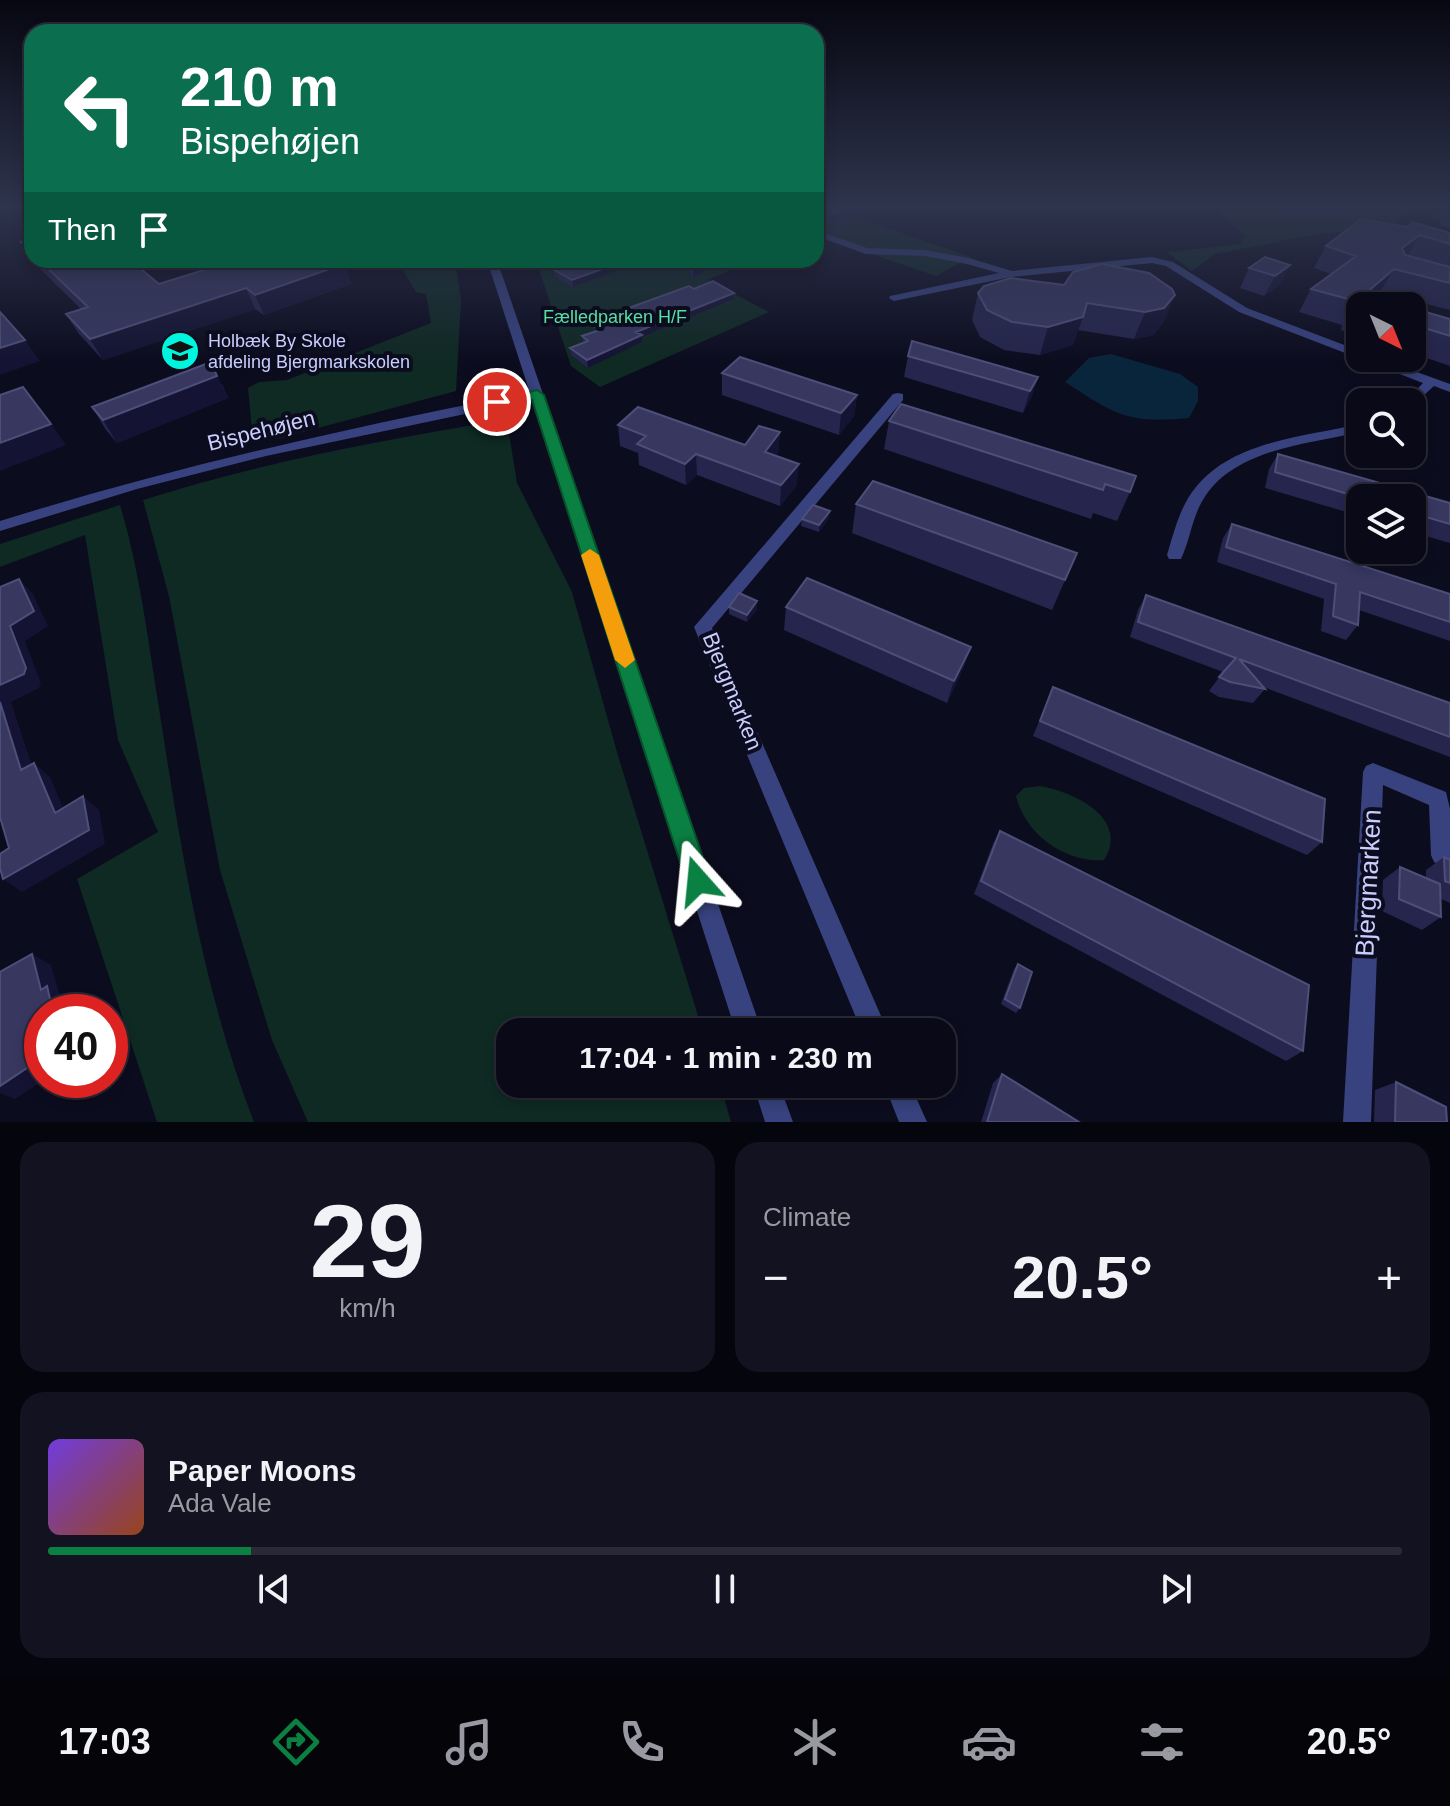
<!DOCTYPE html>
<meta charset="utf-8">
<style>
body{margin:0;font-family:Arial,sans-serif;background:#121220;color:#f1f3f6;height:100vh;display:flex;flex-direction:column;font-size:30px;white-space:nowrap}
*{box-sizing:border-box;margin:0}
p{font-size:26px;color:#999aa1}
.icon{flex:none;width:44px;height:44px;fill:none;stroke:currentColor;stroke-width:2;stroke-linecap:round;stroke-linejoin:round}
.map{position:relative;height:1122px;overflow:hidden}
.drawer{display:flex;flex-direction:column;gap:20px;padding:20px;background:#05050d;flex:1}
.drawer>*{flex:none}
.banner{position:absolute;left:24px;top:24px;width:800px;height:244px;border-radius:24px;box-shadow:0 4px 12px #0003,0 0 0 2px #292a36;background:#0b6e4f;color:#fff;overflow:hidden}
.needle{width:52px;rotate:137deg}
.controls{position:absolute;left:1346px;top:292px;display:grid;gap:16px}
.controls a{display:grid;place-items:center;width:80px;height:80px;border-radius:16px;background:#090917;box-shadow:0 4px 12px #0003,0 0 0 2px #292a36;font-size:40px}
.speed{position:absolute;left:24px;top:994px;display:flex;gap:16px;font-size:40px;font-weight:700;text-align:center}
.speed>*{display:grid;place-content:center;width:104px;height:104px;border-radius:50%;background:#090917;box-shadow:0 4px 12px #0003,0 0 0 2px #292a36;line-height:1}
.speed .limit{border:12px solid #d22;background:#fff;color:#111}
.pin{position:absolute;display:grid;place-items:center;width:68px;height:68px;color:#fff;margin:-34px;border:4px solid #fff;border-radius:50%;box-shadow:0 2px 8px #0007}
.me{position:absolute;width:88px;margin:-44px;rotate:342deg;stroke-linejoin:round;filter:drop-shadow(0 0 6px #0008)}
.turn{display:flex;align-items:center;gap:28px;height:168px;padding:0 24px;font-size:36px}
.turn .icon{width:104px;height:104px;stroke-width:2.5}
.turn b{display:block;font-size:56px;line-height:68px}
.then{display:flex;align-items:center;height:76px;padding:0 24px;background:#0003;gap:16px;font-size:30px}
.big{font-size:60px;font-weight:600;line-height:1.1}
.drawer .tile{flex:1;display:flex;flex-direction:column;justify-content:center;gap:12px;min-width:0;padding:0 28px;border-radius:24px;background:#121220}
.drawer .dial{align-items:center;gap:0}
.dial b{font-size:104px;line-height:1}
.song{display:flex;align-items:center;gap:24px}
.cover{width:96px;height:96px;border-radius:12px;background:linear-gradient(135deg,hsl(260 70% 55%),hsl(20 70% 35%))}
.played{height:8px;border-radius:4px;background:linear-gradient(90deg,#0b8043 15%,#292a36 15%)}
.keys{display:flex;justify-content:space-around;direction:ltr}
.heat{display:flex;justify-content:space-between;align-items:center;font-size:44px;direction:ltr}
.drawer .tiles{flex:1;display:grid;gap:20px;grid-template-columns:1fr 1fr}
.tile:last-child{grid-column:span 2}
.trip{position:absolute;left:496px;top:1018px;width:460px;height:80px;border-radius:24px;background:#090917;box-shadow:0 4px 12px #0003,0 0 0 2px #292a36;font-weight:600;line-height:80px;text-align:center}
.tabs{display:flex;height:128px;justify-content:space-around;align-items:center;background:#040409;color:#999aa1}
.tabs .icon{width:56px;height:56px}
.tabs .on{color:#0b8043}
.tabs b{font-size:36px;color:#f1f3f6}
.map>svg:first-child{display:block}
.green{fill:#0f2923}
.water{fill:#09253b}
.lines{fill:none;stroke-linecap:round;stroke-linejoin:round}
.minor{fill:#37427e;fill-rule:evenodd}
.tertiary{fill:#37427e;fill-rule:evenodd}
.wall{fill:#25254d}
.shaded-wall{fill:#141333}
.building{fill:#373760;stroke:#4e4f79;stroke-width:2}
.route{fill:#0b8043;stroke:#07532c;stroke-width:2}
.slow{fill:#f59e0b}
.labels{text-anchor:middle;stroke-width:8;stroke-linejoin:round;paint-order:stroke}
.far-park-label{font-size:18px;fill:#56dea3;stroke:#0c0c1f}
.far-poi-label{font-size:18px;fill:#caceff;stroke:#0c0c1f;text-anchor:start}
.street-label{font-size:22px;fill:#caceff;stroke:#0c0c1f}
.near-street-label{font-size:26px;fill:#caceff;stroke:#0c0c1f}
</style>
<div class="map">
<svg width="1450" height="1122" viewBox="0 0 1450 1122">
<rect width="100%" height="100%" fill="#0c0c1f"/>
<path class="green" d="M816,205H821L971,257L936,276L816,235Z
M1213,205H1422L1398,218L1396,225L1376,231L1322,233L1215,254L1192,271L1167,252L1241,244L1245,236Z
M409,260H455L461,300L456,391L277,439L253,440L248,388L259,382L287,380L431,323L426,294L416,292L403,270Z
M536,260H752L708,280L769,312L600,387L571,366Z
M497,421L509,433L517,483L572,592L619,759L703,1032H510V1084H720L731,1122H308L272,1040L220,870L169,596L143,500C259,463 377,441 497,421Z
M120,505C140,571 148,641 159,708C181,849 202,988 254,1122H157L77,879L158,832L118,740L85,535L0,567V544Z
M1040,786C1075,792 1130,819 1104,860C1065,863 1025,834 1016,796L1024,788Z"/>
<path class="water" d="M1111,354L1180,374L1198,387V401L1189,418C1127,424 1116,415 1065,382L1089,358Z"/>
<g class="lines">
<path class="minor" d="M816,230L867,248L925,250L969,258L1012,271L1152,257L1173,262L1247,308L1360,351V358H1378L1450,384V392L1434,386L1412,406V402H1405L1423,383L1239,312L1166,266L1152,263L1011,277L894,301L889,298L890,296L999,273L967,264L925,256L866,254L816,236Z
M537,391L543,395L541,398L266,456L137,489L0,531V521C176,466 356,426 537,391Z
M898,393L903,394V400L712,628L888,1032H862L694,627L893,394Z
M1360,424V432C1310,444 1238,448 1206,495C1192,515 1191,538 1181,559H1169L1167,555C1174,532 1180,506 1196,487C1234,440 1305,437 1360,424Z
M1373,763L1446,792L1450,809V862L1442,866L1434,862L1431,855L1429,805L1383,785L1371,1122H1343L1363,772L1366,766Z
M884,1084H910L927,1122H899Z"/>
<path class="tertiary" d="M487,260H497L762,1032H736Z
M753,1084H779L793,1122H765Z"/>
</g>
<path class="wall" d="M816,205H881L832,225L826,223Z
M1438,205H1450V228L1439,225L1442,220L1431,217Z
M1407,227L1450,233V310L1380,292L1360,306V336L1341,330L1342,325L1299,312L1311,289L1331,274L1314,268L1326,246Z
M32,239V260H130L159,284L208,269L197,260H338L344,264L351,284L264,315L255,309L103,360L79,334L66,314L81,309L33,262L21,242Z
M1265,257L1280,285L1264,296L1240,288L1249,268Z
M569,260H636L637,263L573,287L554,276L552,266Z
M689,260H720L693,278L690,273L689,262L690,261Z
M1102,264L1164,322L1153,335L1134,339L1078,330L1073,345L1040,355L1004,350L980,337L972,320L978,293L1064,285Z
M694,289L734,293V299L642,337V342L588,368L571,355L570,348L583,343L582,336L595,331L594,326L623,313V310Z
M1412,308L1450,319V366L1412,353Z
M908,356L1038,377L1031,398L1023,413L904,377Z
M722,373L857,395L854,416L839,435L722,395Z
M222,384L228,398L117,443L106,430L92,407Z
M901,404L1130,492L1117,521L1093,513L1091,519L884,449L889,421Z
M618,425L745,445L780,432L778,453L776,456L797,485L780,506L697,475L686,485L639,465L638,453L620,446Z
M1278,454L1450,503V543L1412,532V498H1360V516L1265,488L1269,469Z
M856,504L1077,553L1052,610L852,533Z
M829,518L819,532L801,526L802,519Z
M1232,524L1450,594V641L1359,610L1358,625L1346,640L1321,631L1324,599L1217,562L1223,538Z
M1146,595L1450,703V757L1263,687L1265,689L1253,703L1219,697L1209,691L1223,672L1130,637L1138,610Z
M757,601V609L747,622L729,614V607Z
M786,607L971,647L963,669L947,703L784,630Z
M1053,687L1322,842L1307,855L1033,736Z
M1000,831L1303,1051L1286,1061L974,894L993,844Z
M1444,857L1450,860V903L1441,899V917L1422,930L1382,911L1383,880L1400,867L1426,878V870Z
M1018,964L1020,1008L1016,1013L1001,1004L1014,969Z
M1002,1074L1079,1122H981L993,1083Z
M1396,1082L1447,1122H1374L1375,1090Z"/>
<path class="shaded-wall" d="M855,205H881L832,225L833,214Z
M827,212L826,223L816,227V216Z
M1420,235L1407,257L1389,270L1402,248Z
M627,260H636L637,263L573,287L572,280Z
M702,260H720L693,278V266Z
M344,264L351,284L264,315L255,295Z
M1290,265L1280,285L1264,296L1275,276Z
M1394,269L1380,292L1364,306L1365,294Z
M246,288L255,309L103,360L90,339Z
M734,293V299L642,337V342L588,368L587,360L636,332Z
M1175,295L1164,322L1153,335L1134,339L1145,312Z
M1083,317L1073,345L1040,355L1048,327Z
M25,340L40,361L0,375V348Z
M211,362L228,398L117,443L103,420Z
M1038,377L1031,398L1023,413L1030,391Z
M857,395L854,416L839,435L841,413Z
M51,424L66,445L0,471V443Z
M780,432L778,453L764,473L765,452Z
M696,454L697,475L686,485L685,464Z
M799,464L797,485L780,506L781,485Z
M830,511L829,518L819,532V525Z
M19,579L33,594L48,626L25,641L41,683L39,688L11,702L38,784L21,770L0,702V685Z
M757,601V609L747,622V615Z
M971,647L963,669L947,703L954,681Z
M34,763L50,777L71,827L55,813Z
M83,796L99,810L105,844L22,892L3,879Z
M32,954L51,965L59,993L66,997L70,1012H53L41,990Z
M42,1058V1080H44L15,1099L0,1093V1086Z"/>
<path class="building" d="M816,205H855L833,214L827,212L816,216Z
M1361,219L1407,227L1413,222L1450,233V244L1420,235L1402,248L1405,255L1450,267V283L1394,269L1365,294L1406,306H1360V308L1354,306L1356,301L1311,289L1356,256L1326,246Z
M32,239V253L21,242Z
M1265,257L1290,265L1275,276L1249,268Z
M39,260H130L159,284L220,265L213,260H338L344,264L255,295L246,288L90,339L66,314L88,307Z
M569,260H627L572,280L553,269L552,266Z
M691,260H702L693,266L689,262Z
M1102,264L1149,273L1172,289L1175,295L1164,308L1145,312L1087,303L1083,317L1048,327L1012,322L987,310L978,293L984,286L1011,278L1064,285L1073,272Z
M713,281L734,293L636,332L642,335L587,360L570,348L588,341L582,336L600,330L594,326L626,312L623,310L689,286L694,289Z
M1412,308L1450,319V336L1412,324Z
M0,312L25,340L0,348Z
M912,341L1038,377L1030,391L908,356Z
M740,357L857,395L841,413L722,373Z
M211,362L217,376L103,420L92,407Z
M23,387L51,424L0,443V395Z
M901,404L1136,476L1130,492L1105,484L1103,490L889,421Z
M638,407L745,445L759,426L780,432L765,452L799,464L781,485L696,454L685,464L637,444L646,436L618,425Z
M1278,454L1450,503V524L1412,513V498H1361L1275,472Z
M873,481L1077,553L1065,580L856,504Z
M813,505L830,511L819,525L802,519Z
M1232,524L1450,594V622L1360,592L1358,625L1333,616L1336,584L1226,547Z
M807,578L971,647L954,681L786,607Z
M19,579L34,611L10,626L26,668L24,674L0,685V587Z
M739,593L757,601L747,615L729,607Z
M1146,595L1450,703V737L1239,659L1265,689L1230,682L1219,677L1236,658L1138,622Z
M1053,687L1325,799L1322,842L1040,721Z
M0,702L21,770L34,763L55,813L83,796L89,830L3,879L0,868V854L9,848L0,817Z
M1000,831L1309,985L1303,1051L981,881Z
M1444,857L1450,860V883L1445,881Z
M1400,867L1440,884L1441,917L1399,899Z
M32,954L41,990L47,986L53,1012H42V1058L0,1086V972Z
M1018,964L1032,972L1020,1008L1005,999Z
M1002,1074L1079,1122H987Z
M1396,1082L1446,1107L1447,1122H1395Z"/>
<linearGradient id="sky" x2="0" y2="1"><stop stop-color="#070711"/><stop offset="0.57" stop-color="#2e344d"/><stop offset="1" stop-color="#2e344d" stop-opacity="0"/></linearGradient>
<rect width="1450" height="362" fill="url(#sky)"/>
<path class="route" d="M537,390L544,395L711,881L707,889L698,893L689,889L686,881L532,400L497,407L490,402Z"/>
<path class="slow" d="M590,549L599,555L635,660L625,668L615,660L581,555Z"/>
<defs>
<symbol id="school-disc" viewBox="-11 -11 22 22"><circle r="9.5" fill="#00f5df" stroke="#0c0c1f"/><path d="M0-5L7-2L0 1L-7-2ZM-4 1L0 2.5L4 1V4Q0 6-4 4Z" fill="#111"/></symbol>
</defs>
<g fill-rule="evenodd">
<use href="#school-disc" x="158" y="329" width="44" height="44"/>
</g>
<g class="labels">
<g class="far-park-label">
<text x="615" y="323">Fælledparken H/F</text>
</g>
<g class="far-poi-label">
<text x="208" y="347">Holbæk By Skole<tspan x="208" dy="21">afdeling Bjergmarkskolen</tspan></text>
</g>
<g class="street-label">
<text transform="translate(261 430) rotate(-14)" y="8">Bispehøjen</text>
<text transform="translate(733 691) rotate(68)" y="8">Bjergmarken</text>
</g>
<g class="near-street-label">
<text transform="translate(1368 883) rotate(-87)" y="9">Bjergmarken</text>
</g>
</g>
</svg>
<div class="controls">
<a><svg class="needle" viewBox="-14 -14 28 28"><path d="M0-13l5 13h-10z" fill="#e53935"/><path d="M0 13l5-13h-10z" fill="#999aa1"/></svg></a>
<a><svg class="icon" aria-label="search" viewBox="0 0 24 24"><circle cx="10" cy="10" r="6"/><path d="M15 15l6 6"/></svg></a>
<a><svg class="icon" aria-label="layers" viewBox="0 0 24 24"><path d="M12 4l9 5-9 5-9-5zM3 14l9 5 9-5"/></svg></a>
</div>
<div class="speed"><div class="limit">40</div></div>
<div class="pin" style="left:497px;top:402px;background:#d93025"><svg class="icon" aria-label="arrive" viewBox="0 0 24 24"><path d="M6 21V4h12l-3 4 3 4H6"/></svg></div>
<svg class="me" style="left:698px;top:881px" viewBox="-20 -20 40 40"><path d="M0-17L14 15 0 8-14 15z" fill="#0b8043" stroke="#fff" stroke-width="4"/></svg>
<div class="trip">17:04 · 1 min · 230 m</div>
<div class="banner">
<div class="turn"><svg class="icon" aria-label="left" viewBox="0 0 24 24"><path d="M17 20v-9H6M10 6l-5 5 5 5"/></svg><div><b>210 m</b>Bispehøjen</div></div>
<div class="then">Then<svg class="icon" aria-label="arrive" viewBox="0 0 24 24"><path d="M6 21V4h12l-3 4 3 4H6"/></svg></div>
</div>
</div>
<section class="drawer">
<div class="tiles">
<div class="tile dial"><b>29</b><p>km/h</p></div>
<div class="tile"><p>Climate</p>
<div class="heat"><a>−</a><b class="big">20.5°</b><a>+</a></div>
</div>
<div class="tile">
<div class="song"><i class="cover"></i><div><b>Paper Moons</b><p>Ada Vale</p></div></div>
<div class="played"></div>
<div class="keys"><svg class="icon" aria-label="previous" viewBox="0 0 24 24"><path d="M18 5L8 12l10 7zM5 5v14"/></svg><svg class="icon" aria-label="pause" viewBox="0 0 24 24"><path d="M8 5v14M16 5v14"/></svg><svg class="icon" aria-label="next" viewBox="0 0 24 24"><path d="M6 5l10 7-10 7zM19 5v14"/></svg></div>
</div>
</div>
</section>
<nav class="tabs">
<b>17:03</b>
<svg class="icon on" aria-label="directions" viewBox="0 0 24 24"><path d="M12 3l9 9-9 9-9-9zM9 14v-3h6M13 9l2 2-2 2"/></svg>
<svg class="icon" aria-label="music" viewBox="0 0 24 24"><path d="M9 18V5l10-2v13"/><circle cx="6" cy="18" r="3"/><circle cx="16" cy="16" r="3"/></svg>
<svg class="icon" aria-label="phone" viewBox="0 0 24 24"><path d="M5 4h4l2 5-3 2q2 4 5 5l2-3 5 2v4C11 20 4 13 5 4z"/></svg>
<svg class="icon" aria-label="climate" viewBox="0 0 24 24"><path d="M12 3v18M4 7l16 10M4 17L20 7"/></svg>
<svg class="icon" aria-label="car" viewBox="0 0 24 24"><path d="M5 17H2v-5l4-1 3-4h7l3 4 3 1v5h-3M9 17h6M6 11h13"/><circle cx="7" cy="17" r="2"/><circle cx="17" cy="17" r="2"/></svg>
<svg class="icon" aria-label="filters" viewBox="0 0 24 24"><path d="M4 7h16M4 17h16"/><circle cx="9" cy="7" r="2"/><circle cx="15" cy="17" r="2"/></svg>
<b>20.5°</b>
</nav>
